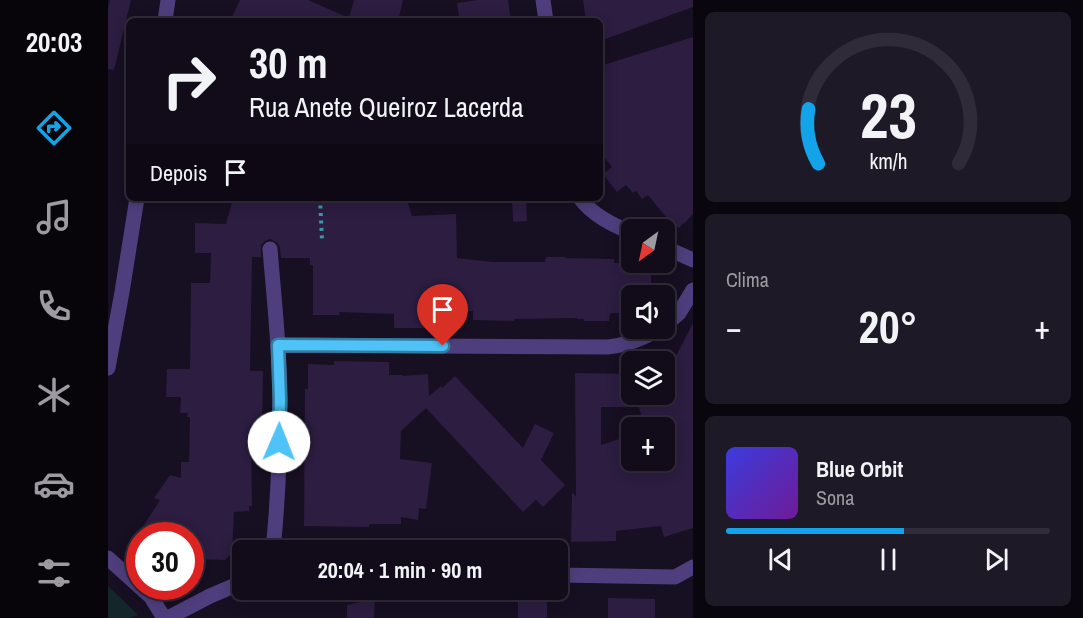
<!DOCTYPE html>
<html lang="pt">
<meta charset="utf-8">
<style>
body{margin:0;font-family:"Archivo Narrow",sans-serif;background:#1e1927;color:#f1f3f6;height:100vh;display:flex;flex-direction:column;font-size:22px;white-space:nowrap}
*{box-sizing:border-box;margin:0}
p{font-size:20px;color:#9c9ba2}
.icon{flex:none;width:33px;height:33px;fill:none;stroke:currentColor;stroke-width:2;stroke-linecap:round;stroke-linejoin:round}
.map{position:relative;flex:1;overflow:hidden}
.drawer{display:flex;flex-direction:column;gap:12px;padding:12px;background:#09060e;width:390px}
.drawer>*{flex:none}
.hud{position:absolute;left:18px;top:18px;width:477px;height:183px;border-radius:9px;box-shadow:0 3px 15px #0003,0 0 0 2px #302b39;background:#110b1a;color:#f1f3f6;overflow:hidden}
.needle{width:39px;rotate:213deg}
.tools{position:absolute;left:513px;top:219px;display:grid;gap:12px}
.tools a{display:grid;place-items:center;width:54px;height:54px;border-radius:9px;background:#110b1a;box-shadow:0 3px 15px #0003,0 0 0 2px #302b39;font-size:30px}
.speed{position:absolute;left:18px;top:522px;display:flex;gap:12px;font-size:30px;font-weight:700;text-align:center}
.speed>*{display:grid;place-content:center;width:78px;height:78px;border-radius:50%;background:#110b1a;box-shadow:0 3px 15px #0003,0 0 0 2px #302b39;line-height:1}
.speed .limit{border:9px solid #d22;background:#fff;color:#111}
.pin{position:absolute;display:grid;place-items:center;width:51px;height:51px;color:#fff;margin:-62px -26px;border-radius:50% 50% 50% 0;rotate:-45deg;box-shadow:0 0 6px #0007}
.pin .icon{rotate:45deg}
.me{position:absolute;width:66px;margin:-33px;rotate:1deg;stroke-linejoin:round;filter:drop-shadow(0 0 4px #0008)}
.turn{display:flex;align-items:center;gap:21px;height:126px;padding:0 24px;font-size:27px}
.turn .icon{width:78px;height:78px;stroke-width:2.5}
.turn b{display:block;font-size:42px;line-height:51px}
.then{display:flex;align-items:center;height:57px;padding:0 24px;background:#0003;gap:12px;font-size:22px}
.big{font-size:45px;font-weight:800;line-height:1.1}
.drawer .tile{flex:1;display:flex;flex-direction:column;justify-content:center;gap:9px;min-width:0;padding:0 21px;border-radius:9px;background:#1e1927}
.drawer .dial{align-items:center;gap:0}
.dial svg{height:156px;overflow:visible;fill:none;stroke:#302b39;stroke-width:7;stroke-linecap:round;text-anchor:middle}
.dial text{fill:#f1f3f6;stroke:none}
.song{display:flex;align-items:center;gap:18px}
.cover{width:72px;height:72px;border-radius:9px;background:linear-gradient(135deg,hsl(240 70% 55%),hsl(280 70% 35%))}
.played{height:6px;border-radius:3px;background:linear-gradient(90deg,#12a3e9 55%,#302b39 55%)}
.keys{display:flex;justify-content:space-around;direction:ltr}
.heat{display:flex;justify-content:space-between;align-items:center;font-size:33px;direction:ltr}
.trip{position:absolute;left:124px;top:540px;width:336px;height:60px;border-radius:9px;background:#110b1a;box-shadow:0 3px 15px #0003,0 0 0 2px #302b39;font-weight:800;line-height:60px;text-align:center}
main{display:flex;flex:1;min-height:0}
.menu{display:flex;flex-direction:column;width:108px;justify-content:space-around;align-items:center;background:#07040a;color:#9c9ba2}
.menu .icon{width:42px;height:42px}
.menu .on{color:#12a3e9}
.menu b{font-size:27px;color:#f1f3f6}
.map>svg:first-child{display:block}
.green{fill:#13272b}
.building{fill:#2c1d41}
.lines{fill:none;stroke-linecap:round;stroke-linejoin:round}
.path{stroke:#3898ab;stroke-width:4;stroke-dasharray:3 4.5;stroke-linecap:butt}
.minor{stroke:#4f3e7d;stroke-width:15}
.route-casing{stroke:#337fa1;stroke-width:15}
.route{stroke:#4fc3f7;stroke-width:10}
</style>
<main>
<nav class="menu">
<b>20:03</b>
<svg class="icon on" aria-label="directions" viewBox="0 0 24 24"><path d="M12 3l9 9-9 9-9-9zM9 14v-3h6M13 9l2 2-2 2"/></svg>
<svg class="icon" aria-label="music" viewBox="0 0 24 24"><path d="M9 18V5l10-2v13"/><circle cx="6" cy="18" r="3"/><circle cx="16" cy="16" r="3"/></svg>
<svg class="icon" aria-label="phone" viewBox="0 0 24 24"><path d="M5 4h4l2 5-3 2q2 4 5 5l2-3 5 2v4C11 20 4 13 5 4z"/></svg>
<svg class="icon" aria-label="climate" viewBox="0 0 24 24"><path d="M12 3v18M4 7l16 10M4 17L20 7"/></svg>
<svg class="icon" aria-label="car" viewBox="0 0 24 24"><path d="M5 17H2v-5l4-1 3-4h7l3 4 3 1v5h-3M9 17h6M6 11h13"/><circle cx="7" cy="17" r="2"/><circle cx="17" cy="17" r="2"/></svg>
<svg class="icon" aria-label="filters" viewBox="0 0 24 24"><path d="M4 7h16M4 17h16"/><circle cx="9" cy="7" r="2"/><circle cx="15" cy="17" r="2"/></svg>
</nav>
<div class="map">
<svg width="585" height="618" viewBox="0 0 585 618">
<rect width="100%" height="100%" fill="#170f22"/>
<path class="green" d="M0,586L30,615L21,618H0Z"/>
<path class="building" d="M2,0H23L6,70L0,69V7Z
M132,0H200L241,18L246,0H295L290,21H122Z
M369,0H400L403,21H352L349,3Z
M475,0H585V7L492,41V21H478Z
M585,37V214L576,224L575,223L571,228L563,223L540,195L534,199L528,191L525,193L518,185L509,192L495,174L504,167L492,152V66Z
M125,198H298L304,216L348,214L349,258L385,262H437L438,257H457V258L506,259V263H521V266H533V268H537V270H540V275H543V296H524V309H521V313H502L501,321H476V319H469V318L406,319V321L365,320V311H317V328H286V314L231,312L232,315H205V265H202V258H173L172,248L170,243L162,239L157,241L153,245V257H144L142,371H155L154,426H148V447H143L144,506H141V511L126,512L124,553L117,560L82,559V536H29L52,500L46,498L62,475L73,478V462H81L82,417H79L80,413H72L73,397H58L59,369H82L83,283H102L103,253H87V223L118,224Z
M404,198H418L419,221L405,222Z
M585,323V528L556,537L553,526L508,531V541L463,542L464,492L468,497L467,373L524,374V407H493V445L524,435V460H556V428H536L528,394H556V379Z
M226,361L281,362V375H294V376L320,374L321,396L333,386L334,388L347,376L415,448L427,424L446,433L433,460L457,485L435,507L428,500L415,512L318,408L293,431L292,459L324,463L318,509L311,508L310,520L293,517V524H261V527L196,526L197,389H200V364L226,365Z
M267,596L266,618H239V605L252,602Z
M410,597L439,598V618H410Z
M500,598L547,599V618H500Z"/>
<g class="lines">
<path class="path" d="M212,198L214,240"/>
<path class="minor" d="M435,0L438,21
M57,21L60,0
M472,198C484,215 505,225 524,233
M556,247L585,260
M162,249C166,299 172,350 172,400C172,450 170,501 165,550
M556,326L571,313L585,290
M170,345L500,347C520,345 536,338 553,328
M0,368L14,292L29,198
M0,558L43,597L56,618
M450,575L567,577L585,567
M60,618L102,596L135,582"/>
</g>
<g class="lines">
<defs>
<path id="route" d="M171,442L172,400L170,345L335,346"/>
</defs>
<use href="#route" class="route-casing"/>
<use href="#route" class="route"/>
</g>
</svg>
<div class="tools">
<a><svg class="needle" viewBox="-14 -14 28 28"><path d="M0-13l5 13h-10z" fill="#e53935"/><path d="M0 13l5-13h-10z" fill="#9c9ba2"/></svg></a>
<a><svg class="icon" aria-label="sound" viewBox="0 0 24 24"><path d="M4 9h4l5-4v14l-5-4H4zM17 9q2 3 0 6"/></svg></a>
<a><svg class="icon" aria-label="layers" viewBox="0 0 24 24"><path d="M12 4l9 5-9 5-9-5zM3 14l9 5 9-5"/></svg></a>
<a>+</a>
</div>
<div class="speed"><div class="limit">30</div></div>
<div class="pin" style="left:335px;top:346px;background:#d93025"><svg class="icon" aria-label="arrive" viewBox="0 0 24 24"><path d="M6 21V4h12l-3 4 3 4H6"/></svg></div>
<svg class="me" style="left:171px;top:442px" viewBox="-20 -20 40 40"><circle r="19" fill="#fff"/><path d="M0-13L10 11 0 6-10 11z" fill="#4fc3f7"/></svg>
<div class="trip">20:04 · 1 min · 90 m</div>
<div class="hud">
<div class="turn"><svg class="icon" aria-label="right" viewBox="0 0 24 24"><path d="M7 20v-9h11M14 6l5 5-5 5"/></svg><div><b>30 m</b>Rua Anete Queiroz Lacerda</div></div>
<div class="then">Depois<svg class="icon" aria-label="arrive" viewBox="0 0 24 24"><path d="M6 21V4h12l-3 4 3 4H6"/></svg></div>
</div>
</div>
<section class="drawer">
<div class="tile dial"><svg viewBox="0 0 100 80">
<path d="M14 69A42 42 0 1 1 86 69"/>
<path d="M14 69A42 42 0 0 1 9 41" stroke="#12a3e9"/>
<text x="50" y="56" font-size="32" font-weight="700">23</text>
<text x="50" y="72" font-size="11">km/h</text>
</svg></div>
<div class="tile"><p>Clima</p>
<div class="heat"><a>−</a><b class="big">20°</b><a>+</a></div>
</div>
<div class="tile">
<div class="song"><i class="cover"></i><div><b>Blue Orbit</b><p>Sona</p></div></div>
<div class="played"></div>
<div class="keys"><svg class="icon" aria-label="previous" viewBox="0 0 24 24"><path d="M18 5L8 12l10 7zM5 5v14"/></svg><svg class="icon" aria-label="pause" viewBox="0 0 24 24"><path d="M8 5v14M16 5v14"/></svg><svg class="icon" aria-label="next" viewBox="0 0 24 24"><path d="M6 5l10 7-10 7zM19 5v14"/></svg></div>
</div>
</section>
</main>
